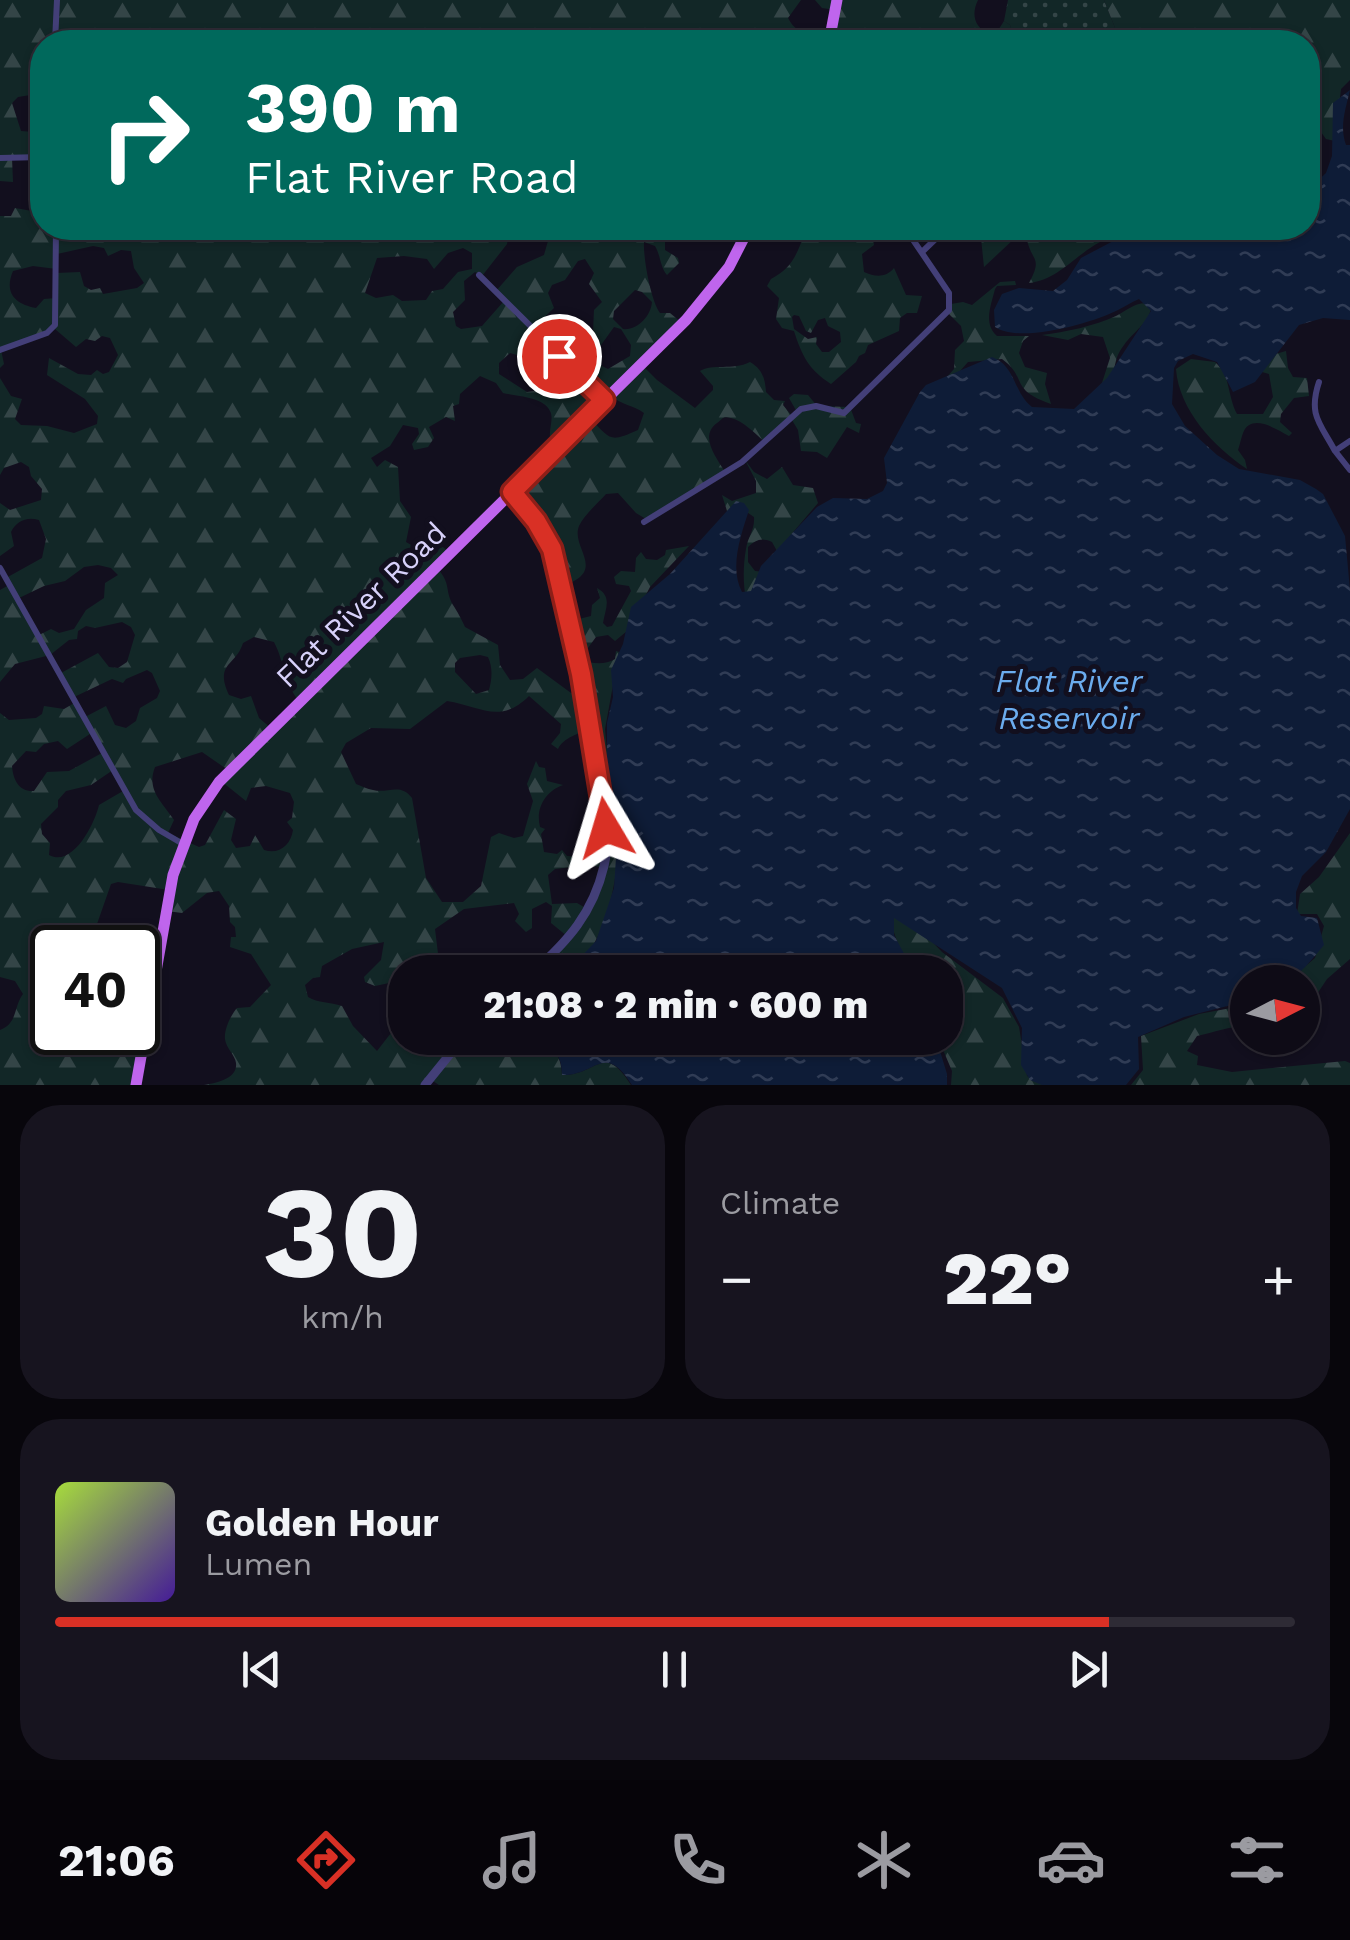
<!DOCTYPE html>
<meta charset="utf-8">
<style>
body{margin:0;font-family:"Work Sans",sans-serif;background:#17141f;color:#f1f3f6;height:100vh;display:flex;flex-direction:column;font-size:38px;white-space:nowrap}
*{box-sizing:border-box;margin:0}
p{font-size:32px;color:#9b9ba1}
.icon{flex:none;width:55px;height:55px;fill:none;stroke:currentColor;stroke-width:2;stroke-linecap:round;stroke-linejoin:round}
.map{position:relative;height:1085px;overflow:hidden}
.sheet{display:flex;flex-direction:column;gap:20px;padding:20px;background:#08060c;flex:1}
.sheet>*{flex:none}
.guide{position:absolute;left:30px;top:30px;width:1290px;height:210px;border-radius:40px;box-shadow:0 2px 8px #0004,0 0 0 2px #2e2b35;background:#00695c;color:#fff;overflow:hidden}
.needle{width:65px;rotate:84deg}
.buttons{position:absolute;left:1230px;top:965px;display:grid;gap:20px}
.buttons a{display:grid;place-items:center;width:90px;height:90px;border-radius:50%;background:#0e0b16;box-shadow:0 2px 8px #0004,0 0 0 2px #2e2b35;font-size:50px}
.speed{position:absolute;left:30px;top:925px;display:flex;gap:20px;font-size:50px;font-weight:700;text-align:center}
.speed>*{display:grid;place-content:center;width:130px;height:130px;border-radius:50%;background:#0e0b16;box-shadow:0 2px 8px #0004,0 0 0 2px #2e2b35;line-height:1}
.speed .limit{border:5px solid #111;border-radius:15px;background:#fff;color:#111}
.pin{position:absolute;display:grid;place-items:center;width:85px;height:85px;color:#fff;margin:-42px;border:5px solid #fff;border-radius:50%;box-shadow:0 2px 10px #0007}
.me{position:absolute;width:110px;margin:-55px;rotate:353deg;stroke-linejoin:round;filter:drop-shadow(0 0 8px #0008)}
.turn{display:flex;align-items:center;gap:35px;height:210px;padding:0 50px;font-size:45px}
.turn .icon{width:130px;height:130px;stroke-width:2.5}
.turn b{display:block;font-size:70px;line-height:85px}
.big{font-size:75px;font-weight:800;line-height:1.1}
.sheet .card{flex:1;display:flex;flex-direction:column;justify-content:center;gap:15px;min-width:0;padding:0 35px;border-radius:40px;background:#17141f}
.sheet .dial{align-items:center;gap:0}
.dial b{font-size:130px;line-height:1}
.song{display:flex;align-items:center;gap:30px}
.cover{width:120px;height:120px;border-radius:15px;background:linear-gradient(135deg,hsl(80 70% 55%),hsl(260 70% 35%))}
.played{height:10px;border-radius:5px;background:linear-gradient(90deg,#d93025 85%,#2e2b35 85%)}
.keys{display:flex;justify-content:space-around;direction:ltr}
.heat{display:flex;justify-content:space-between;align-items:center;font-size:55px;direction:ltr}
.sheet .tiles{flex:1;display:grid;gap:20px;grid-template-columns:1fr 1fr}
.card:last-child{grid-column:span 2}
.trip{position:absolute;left:388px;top:955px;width:575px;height:100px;border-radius:40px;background:#0e0b16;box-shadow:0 2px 8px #0004,0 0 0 2px #2e2b35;font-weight:800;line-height:100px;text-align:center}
.dock{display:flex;height:160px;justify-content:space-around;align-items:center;background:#060409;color:#9b9ba1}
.dock .icon{width:70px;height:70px}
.dock .selected{color:#d93025}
.dock b{font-size:45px;color:#f1f3f6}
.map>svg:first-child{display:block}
.green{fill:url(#green-dots)}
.forest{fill:url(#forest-firs);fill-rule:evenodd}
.water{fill:url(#water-ripples)}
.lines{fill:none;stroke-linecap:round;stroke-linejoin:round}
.minor{stroke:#433f78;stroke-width:6}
.tertiary{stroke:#433f78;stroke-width:9}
.primary{stroke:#bf65ed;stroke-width:11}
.route-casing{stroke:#8d1f18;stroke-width:25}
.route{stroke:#d93025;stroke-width:18}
.labels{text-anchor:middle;stroke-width:10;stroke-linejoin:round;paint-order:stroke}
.street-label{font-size:30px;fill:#d7d1fa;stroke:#120f1e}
.water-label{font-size:32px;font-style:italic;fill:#6bacee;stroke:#120f1e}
</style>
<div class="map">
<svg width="1350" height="1085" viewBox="0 0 1350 1085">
<defs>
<pattern id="green-dots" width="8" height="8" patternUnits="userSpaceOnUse" patternTransform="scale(2.5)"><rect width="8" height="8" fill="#122727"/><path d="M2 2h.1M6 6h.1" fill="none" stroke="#344547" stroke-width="1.8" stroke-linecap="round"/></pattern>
<pattern id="forest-firs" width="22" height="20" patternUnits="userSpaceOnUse" patternTransform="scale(2.5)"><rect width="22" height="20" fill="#122727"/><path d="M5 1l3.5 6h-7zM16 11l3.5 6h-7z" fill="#344547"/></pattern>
<pattern id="water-ripples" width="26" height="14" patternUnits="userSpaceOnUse" patternTransform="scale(2.5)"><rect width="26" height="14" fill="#0e1c37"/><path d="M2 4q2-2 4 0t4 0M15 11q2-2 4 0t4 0" fill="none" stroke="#303c55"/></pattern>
</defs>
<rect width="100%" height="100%" fill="#120f1e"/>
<path class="green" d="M1008,0H1104L1119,38L1125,42H1016L1010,25L1004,21Z"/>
<path class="forest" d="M0,0H801L788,18C798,38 813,33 833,31L836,10L822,8L815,0H978C971,14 974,27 989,34L997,32L1004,21L1010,25L1016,42H42V93L18,97L12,103L21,131L33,132L42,126V228H533L509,232L507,244L482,276L475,272L464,281L465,300L453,312L456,326L461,329L482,326L504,301L496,291L517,267L544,255L550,234L547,228H688L687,235L674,234L665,241V250L678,258L679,263L667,275C660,267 661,256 655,246L644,242C643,258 651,301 660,313H670L682,323L643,366L657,380L695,408L713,390V386L700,371C713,363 732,371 750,362C762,369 765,378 766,392L774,400L785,401L783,405L792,416L797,412L789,398L794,394L808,395L817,406L850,407L856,423L861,424L859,433L847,427L827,458L817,452L801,451L798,430L792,420L765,442C755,434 744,421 731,418C722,416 724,418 717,423C699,436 716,457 725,472L646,519L636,513L618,493L606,494C598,503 584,515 579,526C570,548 609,571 562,586L553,550L513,493L558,445L550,437C549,429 554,418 550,411C544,397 517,396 503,393L496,383L480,376L460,394L459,404L453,406L455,421L446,417L429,427L434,438L428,447L414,450L412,444L419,434L418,428L403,425L390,446L371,458L377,467L385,460L398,467L400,501L411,517L406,542L418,549L428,543L437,542L450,553L437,568C452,585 444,589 453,605C458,613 461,618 465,627L498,645L500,665L510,680L523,679L537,668L571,693L582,690L571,621L591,616L592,605L600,598L597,588C613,597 605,609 603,623L607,627L612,626L631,591L629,586L616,584L614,577L621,571L635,572L636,558L641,552L646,559L657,560L665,555L666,550L689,546L650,587L627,631L615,641L608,635L596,637L579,660C591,663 604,666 615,659L616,651L619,652L605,729L608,763L596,746L591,730C580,732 563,738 558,749L551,744L560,733L561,724L529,696C500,725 480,706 447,701L410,729L371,728L346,743L341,752L356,784C362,786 367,789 373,790C388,794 400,782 412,798L426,878L442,902H463L481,886L491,837L499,833L514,838L523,836L533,801L527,784L536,761L539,767L545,768L547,781L563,785C546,791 535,808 540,827L545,829L541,834L544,852L557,854L562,850L567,856L584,857L589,853L592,839L619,838C617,886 607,929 580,967L534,972L567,936L551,923L552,906L546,902L532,909V928L526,932L515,921L519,914L514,903L464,909L435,929L439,962L453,971L405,972V1038H482L464,1045L493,1048L537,1040C554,1050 561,1054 562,1075C597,1076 603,1041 631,1085H439L430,1079L426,1085H204C215,1083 238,1079 236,1063C235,1055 226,1048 225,1039C224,1029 231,1015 237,1008L250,1007L271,985L251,954L230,947L231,937H236L235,927L230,922L229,906L219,891L207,893L182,913L167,911L169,890L118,882L111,884L91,941L92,947L52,948V1032L116,1033L127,1047L142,1049L137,1085H0V1030C18,1023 13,1008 23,994L15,981L0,977V713L9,720L36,718L42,714L44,706L64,709L76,702L85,717L106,706L115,725L126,728L136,721L140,708L157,698L160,691L152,673L147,670L126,679L123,683L112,679L74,697L61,673L98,653L109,667L118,668L127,662L135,635L131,627L122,622L95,628L86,626L78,631L77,639L69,640L50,655L15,664L0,682V590L9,585L6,578L42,558L46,539L39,520C27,516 16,521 11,532L14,546L0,556V503L10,510L41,500L42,489L31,476L29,467L21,462L4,468L0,475V378L11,396L22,399L15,419L21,425L47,426L74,433L97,424L98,416L85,399L47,375L49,358L78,374L91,375L97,370L103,374L109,372L118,355L110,338L102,336L95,341L86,339L76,347L55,329L1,350L4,364L0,368V216H11L15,208L32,211L37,207C38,189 33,175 31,158H12L13,182L0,181ZM93,246L104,248L108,256L121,250L131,251L134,268L144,283L137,288L103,294L100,288L91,290L84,286L80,272L57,273V298L44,299L36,308C14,304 4,292 13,271L33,266L57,269V254ZM463,248L472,253V269L458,272L443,289L432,291L426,300L402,301L393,295L376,298L365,293L377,258L404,256L427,259L434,269L448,253ZM585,259L594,273L589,284L602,302L594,310L593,333L574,339L560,354L569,367C559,377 550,383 540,390L527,392L499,374V363L510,353L531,359L544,341L533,328L554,308L548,293L552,285L565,280L578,261ZM635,290L642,292L652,302C651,316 637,331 623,329L613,319L614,311ZM614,327L621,329L631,345L630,356L608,369L602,366L596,352ZM611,396C622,405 633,405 644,413L638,430C609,443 611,440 589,417ZM98,565L111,568L118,575L105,583L104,598L86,610L74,629L59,633L51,629L39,635L19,598L44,586L65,581L84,567ZM254,637L274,642C285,663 283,682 299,701L272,729L259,718L251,696L241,699L229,695C214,663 236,666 243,643ZM480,655L488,657C493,667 492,680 489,690L476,694L455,672V663L460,658ZM93,732L102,753L69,771L47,772L34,791C19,792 13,780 12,766L26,751L36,752L44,744L58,741L67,749ZM202,752L228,770L221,781L246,801L251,788L266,786L290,793L294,802L292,818L287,822L293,830C291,845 279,855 264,850L255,835L250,846L236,848L231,840L236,819L224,810L205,845L199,847L168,833L174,820C162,802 146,790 155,767ZM113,770L123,791L99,805C95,823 73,868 49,855L50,843L42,834L41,824L58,807V800L66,791L91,785ZM590,865L604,868L589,910L577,903L552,904L548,875L555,869ZM384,942L381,960L364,977L365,982L375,986L389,983L395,986L400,1008L398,1013L388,1018L391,1033L377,1051L353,1026L342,1006C330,1002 318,1003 308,997L305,985L313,978L320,977L322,966L352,949Z
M1104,0H1350V80L1341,89L1335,141L1326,139L1321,132L1308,135V42H1125L1119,38Z
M800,228H871L874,245L862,254L864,272C875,277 886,278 894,268L906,295L922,296L917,313H907L900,318L899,331L868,345L865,353L859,356L856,362L831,384C809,370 802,356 794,331L782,328L776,319L779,298L767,286L771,279C792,268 796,256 805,233ZM794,315L799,316L806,331L811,333L818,320L825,318L828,326L840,332L841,342L829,352H822L816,344L817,337L808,339L794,329L792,317Z
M980,228H1111L1112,237C1080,247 1063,279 1029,283C1043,257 1032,262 1027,240L1016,237L984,267Z
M1015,281L1016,285L997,286L995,289C991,305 983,324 997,336H1029L1023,341L1019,353L1025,367L1047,373L1045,384L1051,404C1008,389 1029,379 1002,359L968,362L960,371L947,377L954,369L955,350L964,341L961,326L948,313L951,304L963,302L972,305L1000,282Z
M1146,303L1151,306C1151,321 1133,332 1124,345C1110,363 1121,369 1101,386L1110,358L1103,337L1081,334L1068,340L1042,335C1065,332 1095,326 1116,316C1128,310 1132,304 1146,303Z
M1286,351L1288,368L1293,377L1307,378L1309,396L1294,398L1281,414L1280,422L1292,433L1289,436C1278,430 1251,412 1243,433C1241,438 1240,444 1238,450L1245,460L1247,469C1214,447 1179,410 1176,369L1191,359L1215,362C1231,376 1227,395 1237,414H1263L1273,397L1269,374L1259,371L1272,355Z
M745,460L754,472L767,479L782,467L793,485L813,488L818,503L777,551L772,542C761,537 756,540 748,547V562L755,571L764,572L746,600C743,583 743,566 746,549C748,536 755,530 754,517L741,508L727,511L722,495L732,501L756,493V481Z
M1350,833V959L1327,979L1315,997L1303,1003L1302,982H1287L1315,958L1324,926L1317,914H1297L1300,894L1319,877Z
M890,912L915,924L942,952L1003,998L1019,1027L1027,1076L1043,1085H951L952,1071L938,1038H945V972H916C902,955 892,935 890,912Z
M1247,1005V1025C1229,1027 1214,1032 1197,1036L1187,1051L1198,1056L1197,1065L1232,1072L1345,1061L1350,1063V1085H1131L1143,1070L1141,1036L1199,1014Z"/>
<path class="water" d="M1350,90C1346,108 1339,126 1346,145H1350V320L1323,318L1299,325L1255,382L1233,392L1217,362L1193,354L1178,361L1174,368L1172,404L1185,426L1217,455L1239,469L1300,480L1316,489L1323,494L1345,536L1350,590V809L1326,852L1302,876L1296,892V908L1301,916L1317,918L1324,945C1294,981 1295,982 1248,982L1247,1001L1184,1017L1138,1037L1139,1069L1126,1085H1042L1030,1080L1021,1065L1022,1028L1002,988L894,918V935L914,972H558L577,961L596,941L614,888L619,812L607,768V723L613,697L611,670L623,644L631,607L670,574L736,501L744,503L749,510C741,535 729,567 742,592L751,591L761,566L817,507L833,498L867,499L883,491L887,483L884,458L920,392L926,385L992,357C1016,366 1013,392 1032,407L1074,409L1107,378L1151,311L1139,299C1131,302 1126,306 1118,310C1092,323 1020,344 995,327L994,310L1002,294L1019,288L1053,291L1067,280L1081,258L1138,228H1308V190L1326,173L1332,156L1333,103Z
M482,1038H936L947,1074V1085H632C604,1041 596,1076 562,1075C562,1054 554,1050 537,1040L493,1048L489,1052L464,1053L459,1050Z"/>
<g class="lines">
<path class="minor" d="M55,42L57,0
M0,158L42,157
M922,252L947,228
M479,275L604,399
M0,350L47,333L55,325L56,228
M1319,382C1308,415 1320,423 1335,451L1350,441
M1335,451L1350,470
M644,522L742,462L801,409L816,406L844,413L949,310V293L905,228
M0,568L136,810L159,830L183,844"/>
<path class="tertiary" d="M512,492C527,509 544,527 552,549C568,597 576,649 585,699C593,748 616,818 604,866C593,913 568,941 533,972
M425,1085L463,1038"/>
<path class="primary" d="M829,42L837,0
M136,1085L173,875L194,819L219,782L686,320L729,267L749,228"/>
</g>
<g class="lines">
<defs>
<path id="route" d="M559,356L604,400L512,492L536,521L552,549L581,674L606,828"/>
</defs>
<use href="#route" class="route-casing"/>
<use href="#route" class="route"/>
</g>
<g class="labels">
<g class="street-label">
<text transform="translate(361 605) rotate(-44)" y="10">Flat River Road</text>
</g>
<g class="water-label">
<text x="1069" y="692">Flat River<tspan x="1069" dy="37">Reservoir</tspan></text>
</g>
</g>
</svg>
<div class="buttons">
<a><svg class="needle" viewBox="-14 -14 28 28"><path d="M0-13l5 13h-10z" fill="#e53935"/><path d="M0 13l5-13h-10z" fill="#9b9ba1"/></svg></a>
</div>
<div class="speed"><div class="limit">40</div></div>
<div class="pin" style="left:559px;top:356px;background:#d93025"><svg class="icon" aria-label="arrive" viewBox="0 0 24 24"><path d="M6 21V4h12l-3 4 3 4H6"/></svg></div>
<svg class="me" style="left:606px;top:828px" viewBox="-20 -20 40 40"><path d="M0-17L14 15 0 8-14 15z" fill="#d93025" stroke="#fff" stroke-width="4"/></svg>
<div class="trip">21:08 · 2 min · 600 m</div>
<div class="guide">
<div class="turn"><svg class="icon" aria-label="right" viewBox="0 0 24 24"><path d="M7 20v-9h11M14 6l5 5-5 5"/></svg><div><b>390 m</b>Flat River Road</div></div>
</div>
</div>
<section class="sheet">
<div class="tiles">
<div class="card dial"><b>30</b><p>km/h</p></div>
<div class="card"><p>Climate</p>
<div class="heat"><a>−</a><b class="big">22°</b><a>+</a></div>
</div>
<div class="card">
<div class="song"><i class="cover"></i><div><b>Golden Hour</b><p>Lumen</p></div></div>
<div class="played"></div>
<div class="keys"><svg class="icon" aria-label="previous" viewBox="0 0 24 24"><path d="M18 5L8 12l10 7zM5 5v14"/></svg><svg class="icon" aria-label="pause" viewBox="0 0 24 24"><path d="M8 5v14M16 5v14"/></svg><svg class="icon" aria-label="next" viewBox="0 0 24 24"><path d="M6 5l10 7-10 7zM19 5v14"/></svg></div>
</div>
</div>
</section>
<nav class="dock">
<b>21:06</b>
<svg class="icon selected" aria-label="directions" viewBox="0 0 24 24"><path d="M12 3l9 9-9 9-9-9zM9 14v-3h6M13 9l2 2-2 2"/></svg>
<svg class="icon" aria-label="music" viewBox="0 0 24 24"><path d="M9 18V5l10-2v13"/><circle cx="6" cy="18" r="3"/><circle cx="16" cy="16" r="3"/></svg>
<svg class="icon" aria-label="phone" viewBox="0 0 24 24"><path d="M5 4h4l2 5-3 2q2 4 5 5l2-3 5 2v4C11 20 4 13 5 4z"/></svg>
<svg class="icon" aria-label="climate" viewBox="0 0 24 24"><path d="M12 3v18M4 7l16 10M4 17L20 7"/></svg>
<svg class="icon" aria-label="car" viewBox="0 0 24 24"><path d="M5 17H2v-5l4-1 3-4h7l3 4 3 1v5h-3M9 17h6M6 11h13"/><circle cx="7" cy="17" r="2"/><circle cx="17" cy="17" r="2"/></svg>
<svg class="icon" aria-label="filters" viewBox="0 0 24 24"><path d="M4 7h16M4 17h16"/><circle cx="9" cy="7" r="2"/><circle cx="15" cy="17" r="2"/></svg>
</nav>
